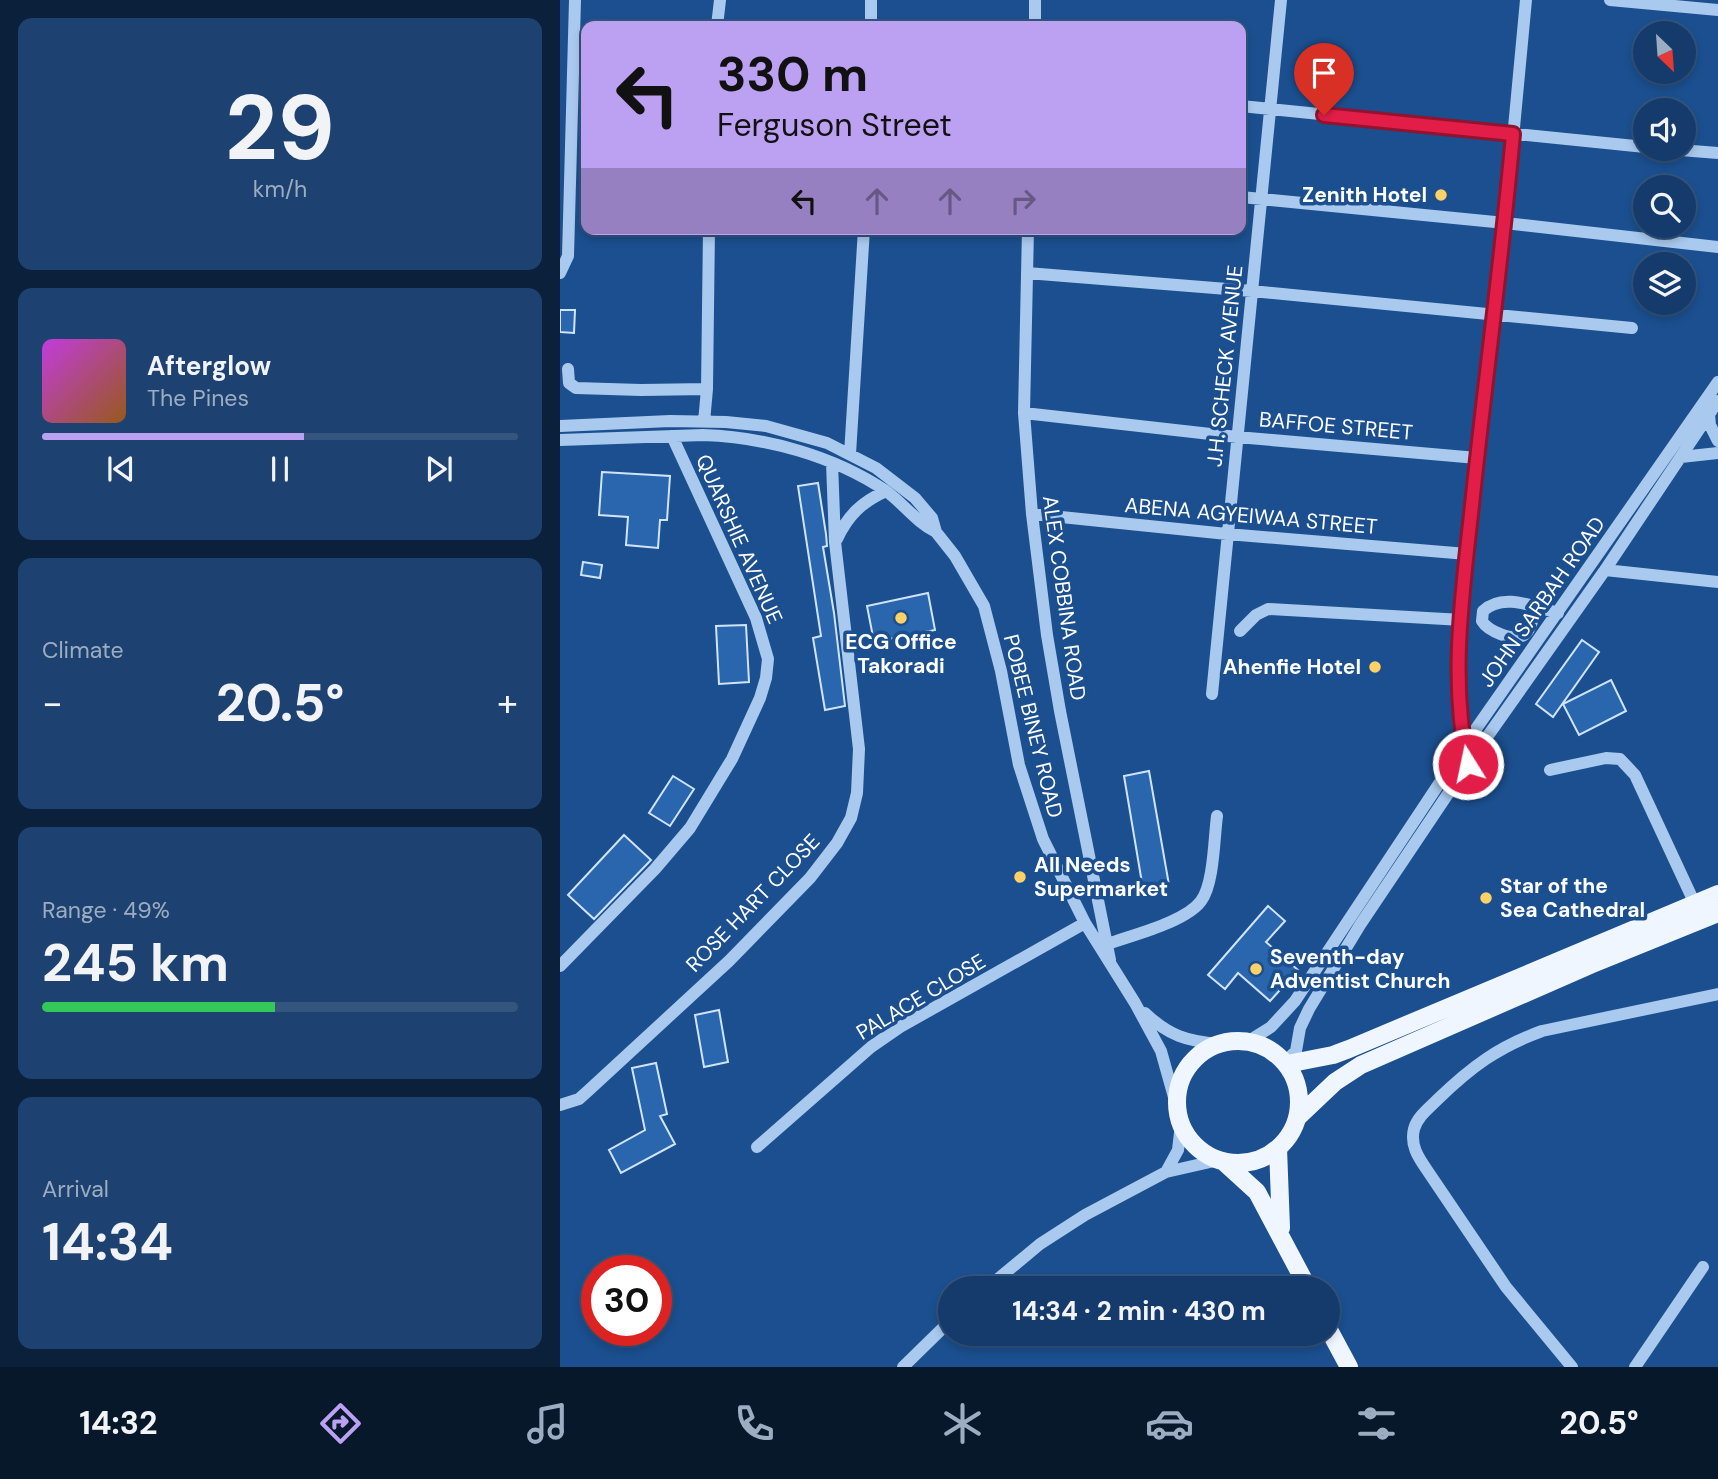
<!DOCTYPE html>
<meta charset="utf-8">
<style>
body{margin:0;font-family:"DM Sans",sans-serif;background:#1d4271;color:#f1f3f6;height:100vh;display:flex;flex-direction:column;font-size:26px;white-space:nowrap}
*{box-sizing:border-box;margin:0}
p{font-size:23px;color:#9dadc1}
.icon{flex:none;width:38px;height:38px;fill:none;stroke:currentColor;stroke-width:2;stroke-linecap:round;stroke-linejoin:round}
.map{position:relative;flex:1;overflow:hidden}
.side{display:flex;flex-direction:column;gap:18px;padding:18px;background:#0b203b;width:560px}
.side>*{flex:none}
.hud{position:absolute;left:21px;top:21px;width:665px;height:214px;border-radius:14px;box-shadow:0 4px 10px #0003,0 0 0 2px #33557e;background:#bca0f2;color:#111;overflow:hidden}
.needle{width:46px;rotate:155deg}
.buttons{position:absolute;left:1073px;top:21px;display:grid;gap:14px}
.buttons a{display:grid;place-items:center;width:63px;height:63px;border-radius:50%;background:#143b6b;box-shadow:0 4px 10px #0003,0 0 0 2px #33557e;font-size:35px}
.speed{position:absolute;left:21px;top:1255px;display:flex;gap:14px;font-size:35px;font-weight:700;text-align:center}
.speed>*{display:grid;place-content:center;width:91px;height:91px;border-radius:50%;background:#143b6b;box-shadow:0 4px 10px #0003,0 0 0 2px #33557e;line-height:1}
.speed .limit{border:10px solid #d22;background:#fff;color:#111}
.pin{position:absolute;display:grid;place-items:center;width:60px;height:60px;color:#fff;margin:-72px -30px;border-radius:50% 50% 50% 0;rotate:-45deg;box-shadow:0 0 7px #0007}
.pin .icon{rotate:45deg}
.me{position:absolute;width:77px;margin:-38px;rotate:350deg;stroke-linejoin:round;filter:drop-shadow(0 0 5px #0008)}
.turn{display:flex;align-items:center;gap:24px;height:147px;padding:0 21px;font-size:32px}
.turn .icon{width:91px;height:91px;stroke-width:2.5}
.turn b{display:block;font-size:49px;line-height:60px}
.lanes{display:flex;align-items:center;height:66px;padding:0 21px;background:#0003;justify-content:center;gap:35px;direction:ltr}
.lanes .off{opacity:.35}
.big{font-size:52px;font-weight:700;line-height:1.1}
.side .widget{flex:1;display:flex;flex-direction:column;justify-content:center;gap:10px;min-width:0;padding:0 24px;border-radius:14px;background:#1d4271}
.side .dial{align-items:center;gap:0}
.dial b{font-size:91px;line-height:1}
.song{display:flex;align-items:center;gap:21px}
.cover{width:84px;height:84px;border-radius:10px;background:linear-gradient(135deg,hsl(290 70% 55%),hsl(30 70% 35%))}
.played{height:7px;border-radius:4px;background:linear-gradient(90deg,#bca0f2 55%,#33557e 55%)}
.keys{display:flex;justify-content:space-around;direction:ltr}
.heat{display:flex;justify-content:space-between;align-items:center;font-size:38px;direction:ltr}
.charge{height:10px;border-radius:5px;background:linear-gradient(90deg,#34c759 49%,#33557e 0)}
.trip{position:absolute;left:378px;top:1276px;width:402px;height:70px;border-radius:35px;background:#143b6b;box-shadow:0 4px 10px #0003,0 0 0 2px #33557e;font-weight:700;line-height:70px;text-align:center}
.tab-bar{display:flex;height:112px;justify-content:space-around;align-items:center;background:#08182b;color:#9dadc1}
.tab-bar .icon{width:49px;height:49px}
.tab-bar .selected{color:#bca0f2}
.tab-bar b{font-size:32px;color:#f1f3f6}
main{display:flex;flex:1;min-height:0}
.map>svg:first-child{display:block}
.building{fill:#2a66ad;stroke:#cfe3fa;stroke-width:2}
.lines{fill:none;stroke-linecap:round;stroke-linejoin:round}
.minor{stroke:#a9c9ee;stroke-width:12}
.major{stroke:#f0f6ff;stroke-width:18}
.route-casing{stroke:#92132f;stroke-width:18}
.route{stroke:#e11d48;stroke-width:12}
.poi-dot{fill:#ffd166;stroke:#1b4f8f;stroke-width:2.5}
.labels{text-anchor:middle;stroke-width:7;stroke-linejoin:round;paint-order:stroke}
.poi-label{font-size:21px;font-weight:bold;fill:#fff;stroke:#1b4f8f;text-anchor:start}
.street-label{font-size:21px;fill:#fff;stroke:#1b4f8f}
</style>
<main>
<section class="side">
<div class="widget dial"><b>29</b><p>km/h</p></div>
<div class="widget">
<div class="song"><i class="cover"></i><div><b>Afterglow</b><p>The Pines</p></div></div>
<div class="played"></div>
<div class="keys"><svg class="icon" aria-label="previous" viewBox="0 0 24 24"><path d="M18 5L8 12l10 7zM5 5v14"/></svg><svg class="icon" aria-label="pause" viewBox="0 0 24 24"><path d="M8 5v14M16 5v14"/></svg><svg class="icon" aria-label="next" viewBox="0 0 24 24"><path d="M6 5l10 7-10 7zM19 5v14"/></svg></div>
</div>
<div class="widget"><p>Climate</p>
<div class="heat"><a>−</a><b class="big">20.5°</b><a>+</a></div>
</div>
<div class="widget"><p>Range · 49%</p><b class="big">245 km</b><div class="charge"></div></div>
<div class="widget"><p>Arrival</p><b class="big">14:34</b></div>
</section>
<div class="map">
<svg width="1158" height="1367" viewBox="0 0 1158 1367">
<rect width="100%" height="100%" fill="#1b4f8f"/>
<path class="building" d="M0,310H15L14,333L0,332Z
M42,472L110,476L107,520H100L98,548L66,545L68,517L39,515Z
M258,483L266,534L267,546L263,547L274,613L285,706L265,710L253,638L261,636L238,486Z
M23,562L42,565L40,578L21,575Z
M368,593L375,630L314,642L307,606Z
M186,625L189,682L159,684L156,626Z
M1022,640L1039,652L993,717L976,704Z
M1051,680L1066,711L1019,735L1003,704Z
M589,771L609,885L583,889L564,776Z
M113,776L134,789L110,826L89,813Z
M64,835L91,860L34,919L8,895Z
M708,906L725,921L706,942L738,970L710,1001L678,973L665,989L648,975Z
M159,1010L168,1062L144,1067L135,1015Z
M96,1063L107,1114L100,1116L115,1144L61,1173L49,1150L85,1130L72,1068Z"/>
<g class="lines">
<path class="minor" d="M1050,0L1158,10
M157,26L160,0
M311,26V0
M475,26V0
M681,106L1085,147
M1108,149L1158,153
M681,197L945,223L1158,247
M468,229L464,413L472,514L487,635L500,711L550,960
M0,273L8,256L15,0
M467,273L692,291L1072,328
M8,369L9,383L16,388L81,390L147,389
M464,413L677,437L917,458
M1149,414L1150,425L1158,441
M144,422L147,389L149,229
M0,426L110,421L166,422L206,426L267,443L316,468L355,498L372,518L376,532L395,556L424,606L441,671L459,765L483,839L525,923L575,1003L601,1051L617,1108
M0,440L143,435C206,437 274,456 326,491C344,504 356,522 376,532
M290,454L304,229
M1121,457L1158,453
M472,514L667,534L907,554
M277,539C288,515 302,502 326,491
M1045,570L1158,582
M975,608C973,616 972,629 964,635C953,642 928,631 922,621L923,611C943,592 974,607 998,613
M680,631L696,615L708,609L902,620
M652,694L721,0
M904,748L897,683L907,554L945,223L966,0
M990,770L1046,758L1060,759L1075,775L1135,904
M548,944C572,935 626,922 641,901C654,884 654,838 657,816
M0,966L95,869L130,828L172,759L200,698L206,678L208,659L196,618L112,436
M585,1013C609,1036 627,1041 659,1044
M687,1042L711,1027L735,1001L904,746L1158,382
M725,1062L736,1051L740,1028L749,1009L800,925L908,764L1045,570L1158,401
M0,1105L19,1099L29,1090L169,961L250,878L277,843L291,818L297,793L299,749L275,542L272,463
M197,1147L311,1047L340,1027L525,923
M606,1172L618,1150L621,1124
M427,1288L480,1244L525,1215L606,1172L659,1160
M343,1367L390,1321
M1012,1367L946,1287L867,1170C858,1157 850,1145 854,1129C857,1117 869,1108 877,1100C911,1067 938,1047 982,1031L1158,994
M1075,1367L1143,1267"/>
<path class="major" d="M617 1102a61 61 0 1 1 122 0a61 61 0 1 1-122 0Z
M727,1064L773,1055L789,1049L1158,894
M737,1118L775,1082L801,1065L1030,965L1158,913
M718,1148L721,1228
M663,1161L697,1192L748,1288
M768,1328L789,1367"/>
</g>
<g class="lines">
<defs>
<path id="route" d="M764,115L953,134C942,258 925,381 912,505C903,590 889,679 908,764"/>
</defs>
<use href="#route" class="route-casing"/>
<use href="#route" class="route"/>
</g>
<g class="poi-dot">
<circle cx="881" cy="195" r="7"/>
<circle cx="341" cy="618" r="7"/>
<circle cx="815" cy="667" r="7"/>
<circle cx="460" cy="877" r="7"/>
<circle cx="926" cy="898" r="7"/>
<circle cx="696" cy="969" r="7"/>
</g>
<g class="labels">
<g class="poi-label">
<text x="867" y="202" text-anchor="end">Zenith Hotel</text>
<text x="341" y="649" text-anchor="middle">ECG Office<tspan x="341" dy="24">Takoradi</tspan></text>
<text x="801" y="674" text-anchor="end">Ahenfie Hotel</text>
<text x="474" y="872">All Needs<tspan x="474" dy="24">Supermarket</tspan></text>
<text x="940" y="893">Star of the<tspan x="940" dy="24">Sea Cathedral</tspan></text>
<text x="710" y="964">Seventh-day<tspan x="710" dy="24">Adventist Church</tspan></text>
</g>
<g class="street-label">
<text transform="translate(665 366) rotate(-84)" y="7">J.H. SCHECK AVENUE</text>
<text transform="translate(776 426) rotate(5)" y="7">BAFFOE STREET</text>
<text transform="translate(691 516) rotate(5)" y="7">ABENA AGYEIWAA STREET</text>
<text transform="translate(179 539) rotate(66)" y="7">QUARSHIE AVENUE</text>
<text transform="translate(504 598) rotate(82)" y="7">ALEX COBBINA ROAD</text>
<text transform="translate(982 602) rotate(-55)" y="7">JOHN SARBAH ROAD</text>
<text transform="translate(473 726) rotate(76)" y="7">POBEE BINEY ROAD</text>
<text transform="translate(193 903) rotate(-46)" y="7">ROSE HART CLOSE</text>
<text transform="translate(361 997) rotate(-31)" y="7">PALACE CLOSE</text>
</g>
</g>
</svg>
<div class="buttons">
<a><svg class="needle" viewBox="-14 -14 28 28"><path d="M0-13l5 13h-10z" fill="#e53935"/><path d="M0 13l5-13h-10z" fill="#9dadc1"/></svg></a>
<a><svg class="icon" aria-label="sound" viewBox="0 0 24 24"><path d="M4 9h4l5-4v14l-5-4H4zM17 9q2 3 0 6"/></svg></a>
<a><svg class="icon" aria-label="search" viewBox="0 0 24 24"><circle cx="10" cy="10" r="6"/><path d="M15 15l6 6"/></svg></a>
<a><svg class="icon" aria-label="layers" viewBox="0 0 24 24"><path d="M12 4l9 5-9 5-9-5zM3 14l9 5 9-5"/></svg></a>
</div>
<div class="speed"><div class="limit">30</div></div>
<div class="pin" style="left:764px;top:115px;background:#d93025"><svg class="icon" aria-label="arrive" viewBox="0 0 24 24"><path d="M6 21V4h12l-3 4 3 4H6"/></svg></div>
<svg class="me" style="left:908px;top:764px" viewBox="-20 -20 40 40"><circle r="17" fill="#e11d48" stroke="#fff" stroke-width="3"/><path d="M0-11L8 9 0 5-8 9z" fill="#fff"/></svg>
<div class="trip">14:34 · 2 min · 430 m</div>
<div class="hud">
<div class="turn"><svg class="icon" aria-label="left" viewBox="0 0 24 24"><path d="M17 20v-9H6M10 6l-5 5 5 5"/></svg><div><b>330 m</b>Ferguson Street</div></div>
<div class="lanes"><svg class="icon" aria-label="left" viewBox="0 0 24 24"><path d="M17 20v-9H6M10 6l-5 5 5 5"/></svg><svg class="icon off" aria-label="ahead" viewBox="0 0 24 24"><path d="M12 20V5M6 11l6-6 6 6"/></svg><svg class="icon off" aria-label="ahead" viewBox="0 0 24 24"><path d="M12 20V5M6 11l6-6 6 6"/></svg><svg class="icon off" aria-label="right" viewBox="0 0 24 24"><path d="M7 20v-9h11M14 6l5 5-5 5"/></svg></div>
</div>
</div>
</main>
<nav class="tab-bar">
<b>14:32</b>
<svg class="icon selected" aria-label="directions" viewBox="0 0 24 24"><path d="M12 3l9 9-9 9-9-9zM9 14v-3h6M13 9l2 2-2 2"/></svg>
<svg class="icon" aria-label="music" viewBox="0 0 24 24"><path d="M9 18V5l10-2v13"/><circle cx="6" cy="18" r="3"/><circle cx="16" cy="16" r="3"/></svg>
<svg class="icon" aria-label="phone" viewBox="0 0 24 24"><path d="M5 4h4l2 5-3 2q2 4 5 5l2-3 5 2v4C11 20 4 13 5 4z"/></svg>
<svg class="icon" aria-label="climate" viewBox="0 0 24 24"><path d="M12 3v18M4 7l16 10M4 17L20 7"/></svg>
<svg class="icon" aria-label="car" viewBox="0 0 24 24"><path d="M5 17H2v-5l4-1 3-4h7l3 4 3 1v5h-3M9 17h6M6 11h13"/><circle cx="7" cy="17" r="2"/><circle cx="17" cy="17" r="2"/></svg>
<svg class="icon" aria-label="filters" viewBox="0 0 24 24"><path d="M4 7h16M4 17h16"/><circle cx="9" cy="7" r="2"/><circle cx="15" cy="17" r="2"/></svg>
<b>20.5°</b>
</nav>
